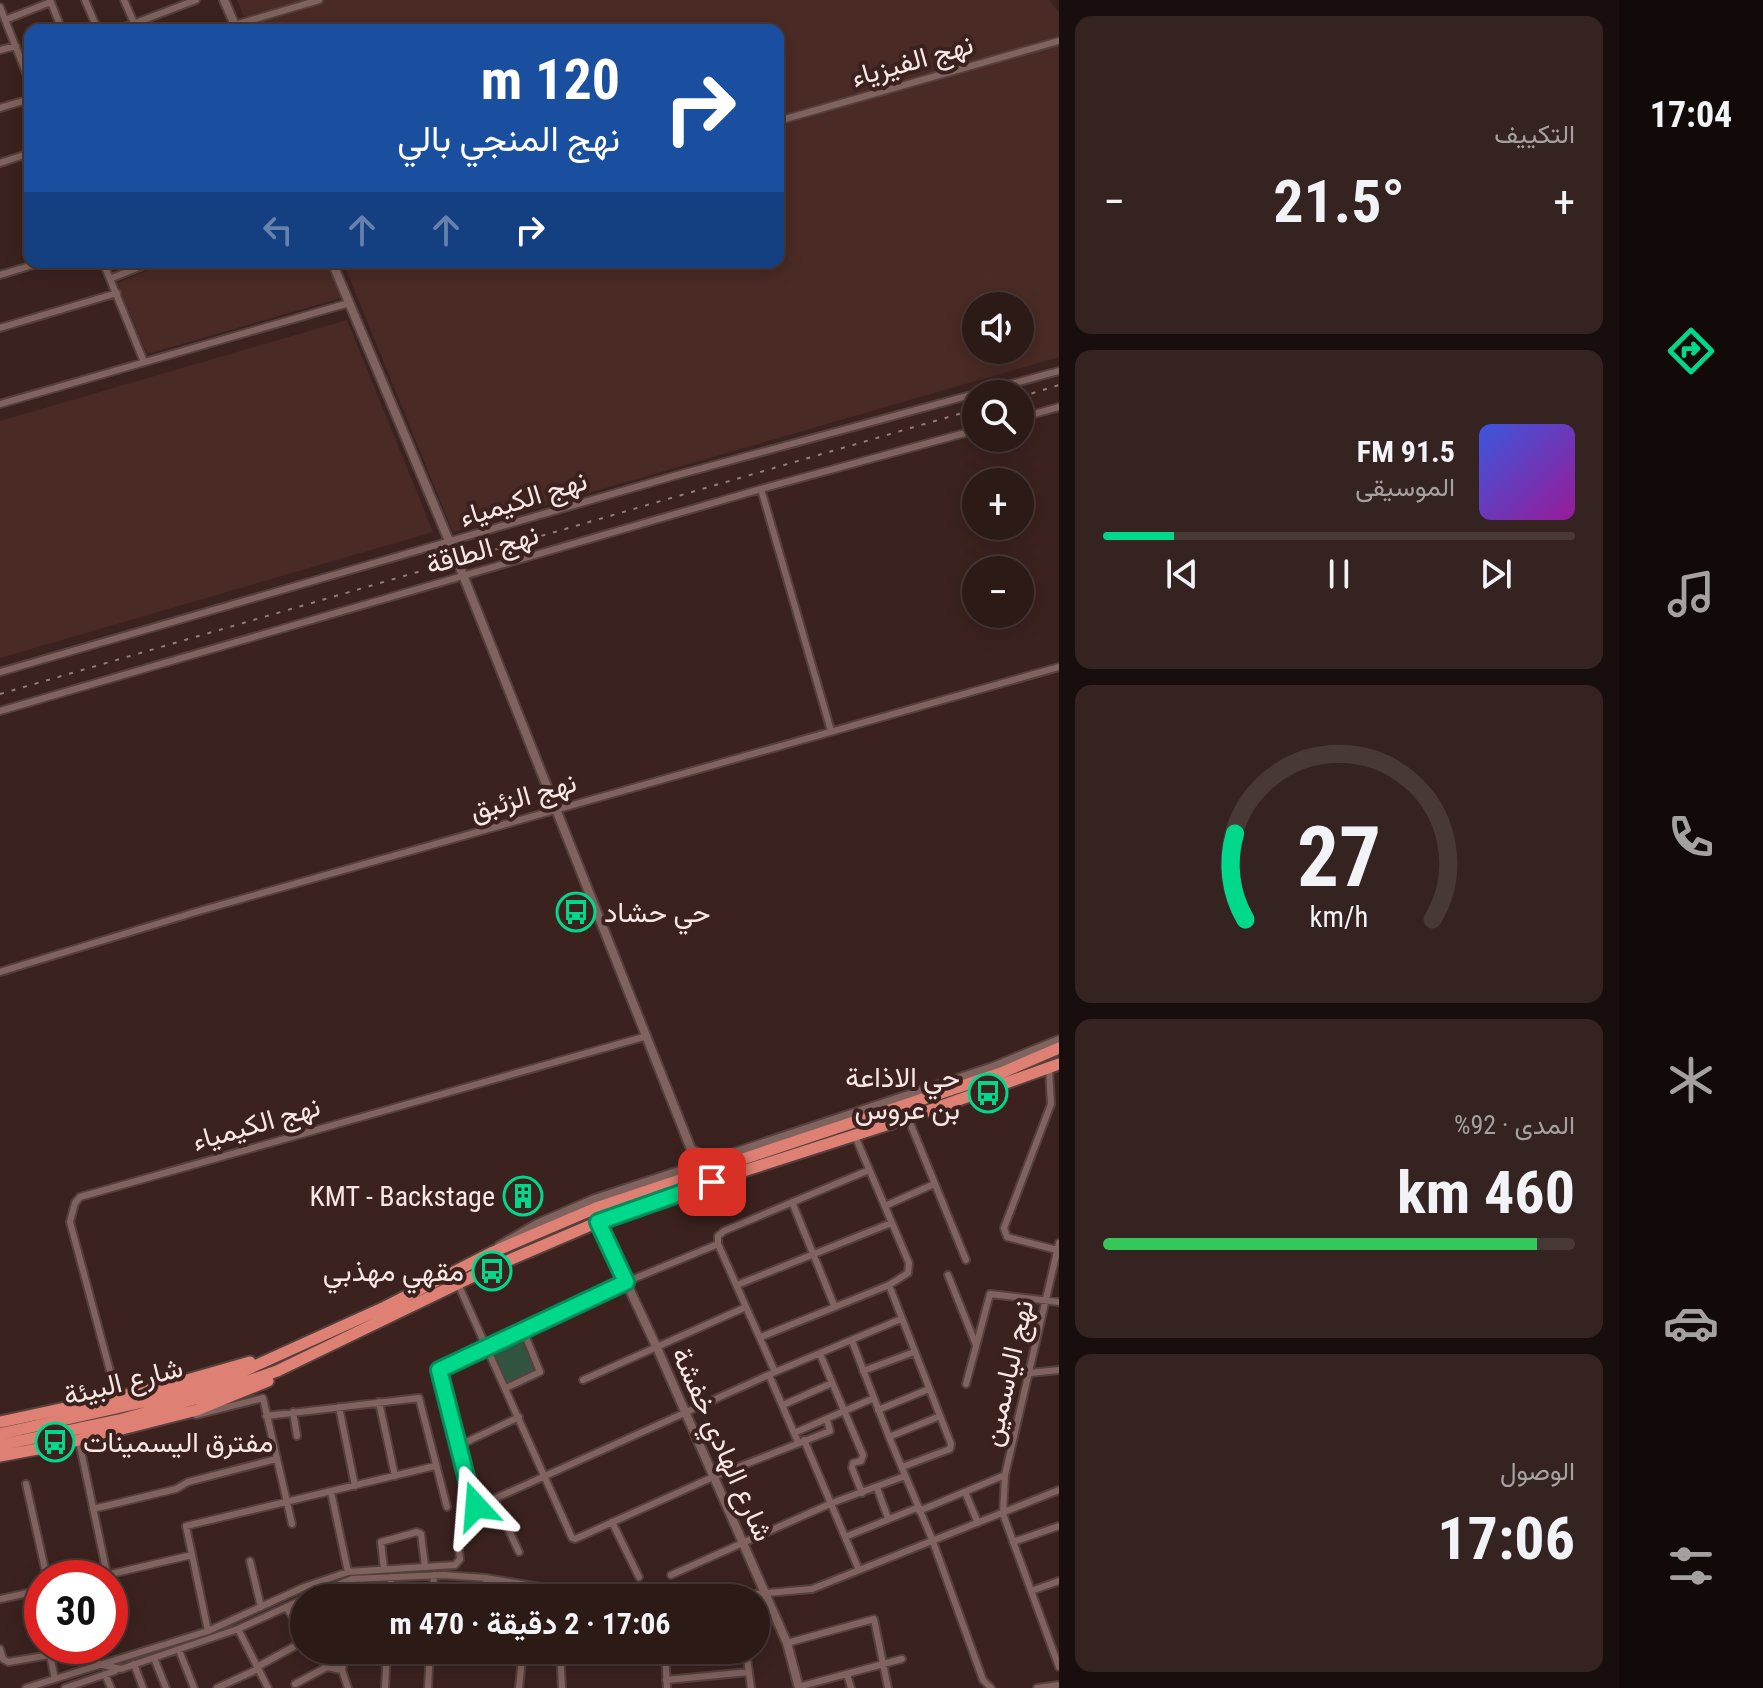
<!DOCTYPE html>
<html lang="ar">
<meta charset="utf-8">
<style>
body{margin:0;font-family:"Roboto Condensed",Vazirmatn,sans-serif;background:#342320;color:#f1f3f6;direction:rtl;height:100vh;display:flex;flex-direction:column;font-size:30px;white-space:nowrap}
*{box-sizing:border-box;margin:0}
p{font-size:26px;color:#a6a1a1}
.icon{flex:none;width:44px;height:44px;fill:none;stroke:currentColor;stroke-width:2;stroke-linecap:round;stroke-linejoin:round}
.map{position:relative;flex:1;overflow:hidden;direction:ltr}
.details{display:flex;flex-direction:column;gap:16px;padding:16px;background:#180e0d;width:560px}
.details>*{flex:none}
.hud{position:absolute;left:24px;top:24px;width:760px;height:244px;border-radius:16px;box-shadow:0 4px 20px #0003,0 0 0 2px #483836;direction:rtl;background:#1a4fa0;color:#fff;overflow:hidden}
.tools{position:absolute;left:962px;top:292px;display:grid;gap:16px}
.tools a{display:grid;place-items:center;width:72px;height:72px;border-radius:50%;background:#2c1a17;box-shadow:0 4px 20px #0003,0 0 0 2px #483836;font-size:40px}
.speed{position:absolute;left:24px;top:1560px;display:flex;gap:16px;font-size:40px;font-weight:700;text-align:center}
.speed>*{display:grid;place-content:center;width:104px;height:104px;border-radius:50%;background:#2c1a17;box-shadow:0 4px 20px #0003,0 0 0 2px #483836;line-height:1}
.speed .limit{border:12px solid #d22;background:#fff;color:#111}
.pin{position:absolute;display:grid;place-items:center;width:68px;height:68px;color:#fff;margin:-34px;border-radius:16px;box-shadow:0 4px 12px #0006}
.me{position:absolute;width:88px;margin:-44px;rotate:341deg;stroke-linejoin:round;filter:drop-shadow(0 0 6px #0008)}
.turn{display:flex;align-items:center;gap:28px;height:168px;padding:0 32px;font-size:36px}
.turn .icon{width:104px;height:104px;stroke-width:2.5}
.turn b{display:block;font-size:56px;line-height:68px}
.lanes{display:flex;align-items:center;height:76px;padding:0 32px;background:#0003;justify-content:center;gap:40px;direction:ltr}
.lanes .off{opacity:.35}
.big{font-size:60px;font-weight:700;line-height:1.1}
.details .card{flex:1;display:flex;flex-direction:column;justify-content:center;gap:12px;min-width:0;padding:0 28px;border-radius:16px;background:#342320}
.details .dial{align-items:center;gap:0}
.dial svg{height:208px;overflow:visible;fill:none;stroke:#483836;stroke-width:7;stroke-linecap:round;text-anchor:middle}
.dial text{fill:#f1f3f6;stroke:none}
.song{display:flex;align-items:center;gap:24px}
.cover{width:96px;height:96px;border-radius:12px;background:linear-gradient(135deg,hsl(230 70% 55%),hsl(300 70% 35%))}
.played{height:8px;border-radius:4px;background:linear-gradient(90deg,#00d98c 15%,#483836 15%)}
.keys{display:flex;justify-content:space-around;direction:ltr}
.heat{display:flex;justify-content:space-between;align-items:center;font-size:44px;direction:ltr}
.charge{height:12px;border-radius:6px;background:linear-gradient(90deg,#34c759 92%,#483836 0)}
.trip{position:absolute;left:290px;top:1584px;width:480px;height:80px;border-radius:40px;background:#2c1a17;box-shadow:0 4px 20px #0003,0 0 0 2px #483836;font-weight:700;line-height:80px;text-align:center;direction:rtl}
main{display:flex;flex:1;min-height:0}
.tab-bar{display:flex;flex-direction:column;width:144px;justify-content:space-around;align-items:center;background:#120a09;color:#a6a1a1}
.tab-bar .icon{width:56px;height:56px}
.tab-bar .on{color:#00d98c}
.tab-bar b{font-size:36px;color:#f1f3f6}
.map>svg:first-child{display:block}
.built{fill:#4a2a25;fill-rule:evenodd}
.green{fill:#305440}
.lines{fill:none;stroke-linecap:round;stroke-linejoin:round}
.minor-casing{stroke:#55403d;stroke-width:10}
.tertiary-casing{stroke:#55403d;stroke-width:12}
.trunk-casing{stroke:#55403d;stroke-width:15}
.minor{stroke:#80635f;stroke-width:6}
.tertiary{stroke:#80635f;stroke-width:8}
.trunk{stroke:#df8074;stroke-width:11}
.rail{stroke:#937d7a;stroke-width:2;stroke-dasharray:4 8;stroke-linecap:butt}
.route-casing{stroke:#008d5b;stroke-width:20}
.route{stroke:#00d98c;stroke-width:14}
.labels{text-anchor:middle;stroke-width:8;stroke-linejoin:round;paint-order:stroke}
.street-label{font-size:28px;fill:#f8e7e4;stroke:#3b221f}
.poi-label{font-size:28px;fill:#f8e7e4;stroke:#3b221f;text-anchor:end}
</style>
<main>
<nav class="tab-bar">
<b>17:04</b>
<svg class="icon on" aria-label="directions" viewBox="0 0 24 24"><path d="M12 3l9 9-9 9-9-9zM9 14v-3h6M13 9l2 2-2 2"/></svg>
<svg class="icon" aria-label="music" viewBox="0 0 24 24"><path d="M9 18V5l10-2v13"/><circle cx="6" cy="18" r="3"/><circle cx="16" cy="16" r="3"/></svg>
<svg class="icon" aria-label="phone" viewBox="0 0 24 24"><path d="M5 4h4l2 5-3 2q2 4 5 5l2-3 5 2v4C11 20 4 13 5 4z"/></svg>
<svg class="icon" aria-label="climate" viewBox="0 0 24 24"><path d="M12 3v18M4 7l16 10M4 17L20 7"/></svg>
<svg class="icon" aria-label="car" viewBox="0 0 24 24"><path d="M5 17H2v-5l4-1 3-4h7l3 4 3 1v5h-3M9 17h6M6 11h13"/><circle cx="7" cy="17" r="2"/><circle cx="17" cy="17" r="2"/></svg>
<svg class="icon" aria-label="filters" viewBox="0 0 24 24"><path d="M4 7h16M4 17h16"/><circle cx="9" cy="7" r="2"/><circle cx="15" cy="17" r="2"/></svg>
</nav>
<section class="details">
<div class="card"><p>التكييف</p>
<div class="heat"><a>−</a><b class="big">21.5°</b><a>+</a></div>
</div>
<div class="card">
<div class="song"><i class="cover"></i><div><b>91.5 FM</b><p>الموسيقى</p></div></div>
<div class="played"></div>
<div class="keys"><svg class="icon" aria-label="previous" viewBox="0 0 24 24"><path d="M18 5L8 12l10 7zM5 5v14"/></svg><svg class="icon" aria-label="pause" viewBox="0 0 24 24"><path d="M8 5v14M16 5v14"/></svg><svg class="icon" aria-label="next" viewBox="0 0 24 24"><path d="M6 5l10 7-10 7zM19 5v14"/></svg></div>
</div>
<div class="card dial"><svg viewBox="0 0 100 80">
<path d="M14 69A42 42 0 1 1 86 69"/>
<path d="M14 69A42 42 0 0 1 10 36" stroke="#00d98c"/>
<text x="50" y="56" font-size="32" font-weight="700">27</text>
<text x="50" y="72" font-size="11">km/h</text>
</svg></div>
<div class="card"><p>المدى · 92%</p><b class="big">460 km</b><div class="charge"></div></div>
<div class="card"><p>الوصول</p><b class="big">17:06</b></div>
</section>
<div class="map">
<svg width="1059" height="1688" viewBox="0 0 1059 1688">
<rect width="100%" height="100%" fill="#3b221f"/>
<path class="built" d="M237,0H1049L1059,13V357L453,532L343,262H778V30H249ZM976,306H1020V350H976Z
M168,262H326L341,298L147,354L117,283Z
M347,320L433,532L0,658V421Z"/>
<path class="green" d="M521,1339L535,1368L533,1372L506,1383L495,1355L497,1348Z"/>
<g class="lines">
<defs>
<path id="minor" d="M50,0L62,30
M85,0L98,30
M124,0L134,23
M0,7L30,83
M5,20L51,2
M235,25L319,0
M117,30L196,0
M0,50L16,46
M0,108L30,99
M778,121L1059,41
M0,163L30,153
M103,262L144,362
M0,275L43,262
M112,278L152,262
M0,328L117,293
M0,404L349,303
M1020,418L1059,407
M761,489L831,731
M0,672L674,476L1059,371
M0,711L761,489L976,430
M0,972L199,911L1059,667
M1049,1069L1051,1104L1004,1228L1007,1237L1057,1250
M908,1118L966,1260
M792,1202L834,1305
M885,1206L934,1184
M1059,1243L1005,1475L1003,1514L1059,1667
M718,1244L626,1282L441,1368L439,1373L473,1504L476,1506L494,1499L775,1372L901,1319
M718,1244V1236L724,1231L869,1170
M718,1244L775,1372
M948,1275L976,1345
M458,1284L572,1538L575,1539L713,1477L830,1431L827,1420
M737,1285L891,1223
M889,1285L951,1444L950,1449L902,1467
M761,1337L889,1285L908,1273L909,1263L855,1136
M852,1341L889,1437L932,1539L983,1680L991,1688
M820,1354L863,1455L861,1461L853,1463L852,1468L862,1493
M863,1371L914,1352
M1030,1373L1059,1370
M769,1375L798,1442
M583,1380L746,1307
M966,1384L990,1294L1059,1302
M506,1388L540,1372L523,1330
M117,1397L70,1222L75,1203L80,1197L647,1036
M379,1402L395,1476
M783,1405L832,1383
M339,1407L355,1486
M878,1410L929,1389
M293,1412L297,1436
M196,1415L263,1398L292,1524
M266,1416L419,1398L447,1507
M794,1433L874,1398
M889,1437L940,1416
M107,1438L80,1446L107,1574
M804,1440L859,1570
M458,1446L519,1417
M26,1484L47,1578
M877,1488L888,1518
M331,1492L348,1572
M965,1492L978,1523
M494,1499L519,1552
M93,1509L176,1489L188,1482L276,1459
M919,1511L1005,1475
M612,1522L639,1577
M845,1537L919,1507
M1013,1542L1059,1526
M250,1561L261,1607
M384,1569L381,1542L417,1532L421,1534L425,1566
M671,1575L832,1503L905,1476
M94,1578L192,1555
M486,1578L487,1598
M1031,1591L1059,1581
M306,1598L352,1579L443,1575L486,1578L606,1598
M350,1598L352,1579
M390,1598L391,1577
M433,1598L434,1575
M528,1598L529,1585
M711,1598L812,1589L1059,1490
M0,1599L42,1590
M286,1607L304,1634
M110,1616L124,1613
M238,1629L268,1688
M208,1631L186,1526L435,1466
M787,1643L874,1619L888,1688
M0,1649L3,1659L8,1662L50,1655L55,1679
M179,1650L194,1688
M315,1650L327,1667L342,1670L346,1650
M560,1650L562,1688
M665,1650L667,1688
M746,1650L751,1688
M154,1658L166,1688
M99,1664L121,1669L238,1629L304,1599
M134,1664L143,1688
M257,1667L304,1641
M342,1670L348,1688
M105,1674L111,1688
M847,1674L851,1688
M666,1680L749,1672
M295,1684L327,1667
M798,1687L902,1659
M26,1688L208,1631L304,1587L348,1572L455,1565L460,1559L458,1542
M65,1688L115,1671
M217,1688L258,1669
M385,1688L387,1650
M428,1688L430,1650
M519,1688L523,1650
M1037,1688L1059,1685"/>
<path id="tertiary" d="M224,0L237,30
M332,262L457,560L691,1149L689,1167
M691,1149L711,1161
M598,1222L657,1348L787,1643L799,1688
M499,1246L537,1224L595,1199L993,1067L1059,1040"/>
<path id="trunk" d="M0,1422L159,1388L250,1362
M0,1434L152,1400L226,1379L385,1307L493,1252L596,1208L1001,1073L1059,1048
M0,1445L119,1420L202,1397L277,1371L486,1270L598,1222L672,1194L908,1118L1059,1064
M0,1456L59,1445L197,1410L268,1381"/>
</defs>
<use href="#minor" class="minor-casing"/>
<use href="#tertiary" class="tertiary-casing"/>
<use href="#trunk" class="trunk-casing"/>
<use href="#minor" class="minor"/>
<use href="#tertiary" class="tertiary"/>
<use href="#trunk" class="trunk"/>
<path class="rail" d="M1020,397L1059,385
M0,694L976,409"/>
</g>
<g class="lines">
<defs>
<path id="route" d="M476,1506L473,1504L439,1370L626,1282L598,1222L712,1182"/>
</defs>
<use href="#route" class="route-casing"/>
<use href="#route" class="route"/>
</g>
<defs>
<symbol id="bus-ring" viewBox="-11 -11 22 22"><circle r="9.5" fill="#3b221f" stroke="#00d98c" stroke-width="1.5"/><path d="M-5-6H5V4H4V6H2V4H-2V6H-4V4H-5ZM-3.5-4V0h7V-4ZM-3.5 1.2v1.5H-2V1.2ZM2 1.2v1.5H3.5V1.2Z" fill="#00d98c"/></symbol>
<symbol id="building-ring" viewBox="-11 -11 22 22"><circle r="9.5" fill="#3b221f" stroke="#00d98c" stroke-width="1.5"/><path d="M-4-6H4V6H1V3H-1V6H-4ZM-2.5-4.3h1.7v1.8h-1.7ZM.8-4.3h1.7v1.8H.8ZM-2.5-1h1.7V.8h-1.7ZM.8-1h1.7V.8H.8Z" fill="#00d98c"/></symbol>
</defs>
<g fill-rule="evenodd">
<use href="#bus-ring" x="554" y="890" width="44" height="44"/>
<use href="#bus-ring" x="966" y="1071" width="44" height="44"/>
<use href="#building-ring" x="501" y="1174" width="44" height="44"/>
<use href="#bus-ring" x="470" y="1249" width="44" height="44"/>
<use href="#bus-ring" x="33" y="1420" width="44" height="44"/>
</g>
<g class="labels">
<g class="street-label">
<text transform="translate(912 60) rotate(-16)" y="10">نهج الفيزياء</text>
<text transform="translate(523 498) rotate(-17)" y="10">نهج الكيمياء</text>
<text transform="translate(482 549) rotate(-16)" y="10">نهج الطاقة</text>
<text transform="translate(523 796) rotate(-16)" y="10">نهج الزئبق</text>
<text transform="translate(256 1123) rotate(-16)" y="10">نهج الكيمياء</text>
<text transform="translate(1007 1373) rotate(-77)" y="10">نهج الياسمين</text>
<text transform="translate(123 1381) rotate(-14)" y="10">شارع البيئة</text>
<text transform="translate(723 1444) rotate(66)" y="10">شارع الهادي خفشة</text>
</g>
<g class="poi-label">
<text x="604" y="922" text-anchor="start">حي حشاد</text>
<text x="960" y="1087">حي الاذاعة<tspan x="960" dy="32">بن عروس</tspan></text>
<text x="495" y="1206">KMT - Backstage</text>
<text x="464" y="1281">مقهي مهذبي</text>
<text x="83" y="1452" text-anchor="start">مفترق اليسمينات</text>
</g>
</g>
</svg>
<div class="tools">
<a><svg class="icon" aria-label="sound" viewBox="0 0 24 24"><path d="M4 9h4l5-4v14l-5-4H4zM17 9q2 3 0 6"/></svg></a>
<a><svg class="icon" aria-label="search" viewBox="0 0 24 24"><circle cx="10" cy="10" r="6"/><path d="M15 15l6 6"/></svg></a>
<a>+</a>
<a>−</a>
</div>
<div class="speed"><div class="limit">30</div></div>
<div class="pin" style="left:712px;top:1182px;background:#d93025"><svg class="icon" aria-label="arrive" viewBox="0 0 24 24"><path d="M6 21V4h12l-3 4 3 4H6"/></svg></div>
<svg class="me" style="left:476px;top:1506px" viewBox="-20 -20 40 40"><path d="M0-17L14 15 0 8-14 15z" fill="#00d98c" stroke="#fff" stroke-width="4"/></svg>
<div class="trip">17:06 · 2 دقيقة · 470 m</div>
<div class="hud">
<div class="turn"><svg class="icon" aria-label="right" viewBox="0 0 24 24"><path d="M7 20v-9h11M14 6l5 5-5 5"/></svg><div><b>120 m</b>نهج المنجي بالي</div></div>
<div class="lanes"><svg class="icon off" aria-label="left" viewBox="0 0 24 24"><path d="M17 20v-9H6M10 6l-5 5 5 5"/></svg><svg class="icon off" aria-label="ahead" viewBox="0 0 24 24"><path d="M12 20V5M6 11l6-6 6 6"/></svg><svg class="icon off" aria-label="ahead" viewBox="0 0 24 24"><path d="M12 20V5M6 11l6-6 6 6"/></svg><svg class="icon" aria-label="right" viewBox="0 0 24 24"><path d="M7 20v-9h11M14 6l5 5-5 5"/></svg></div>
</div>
</div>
</main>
